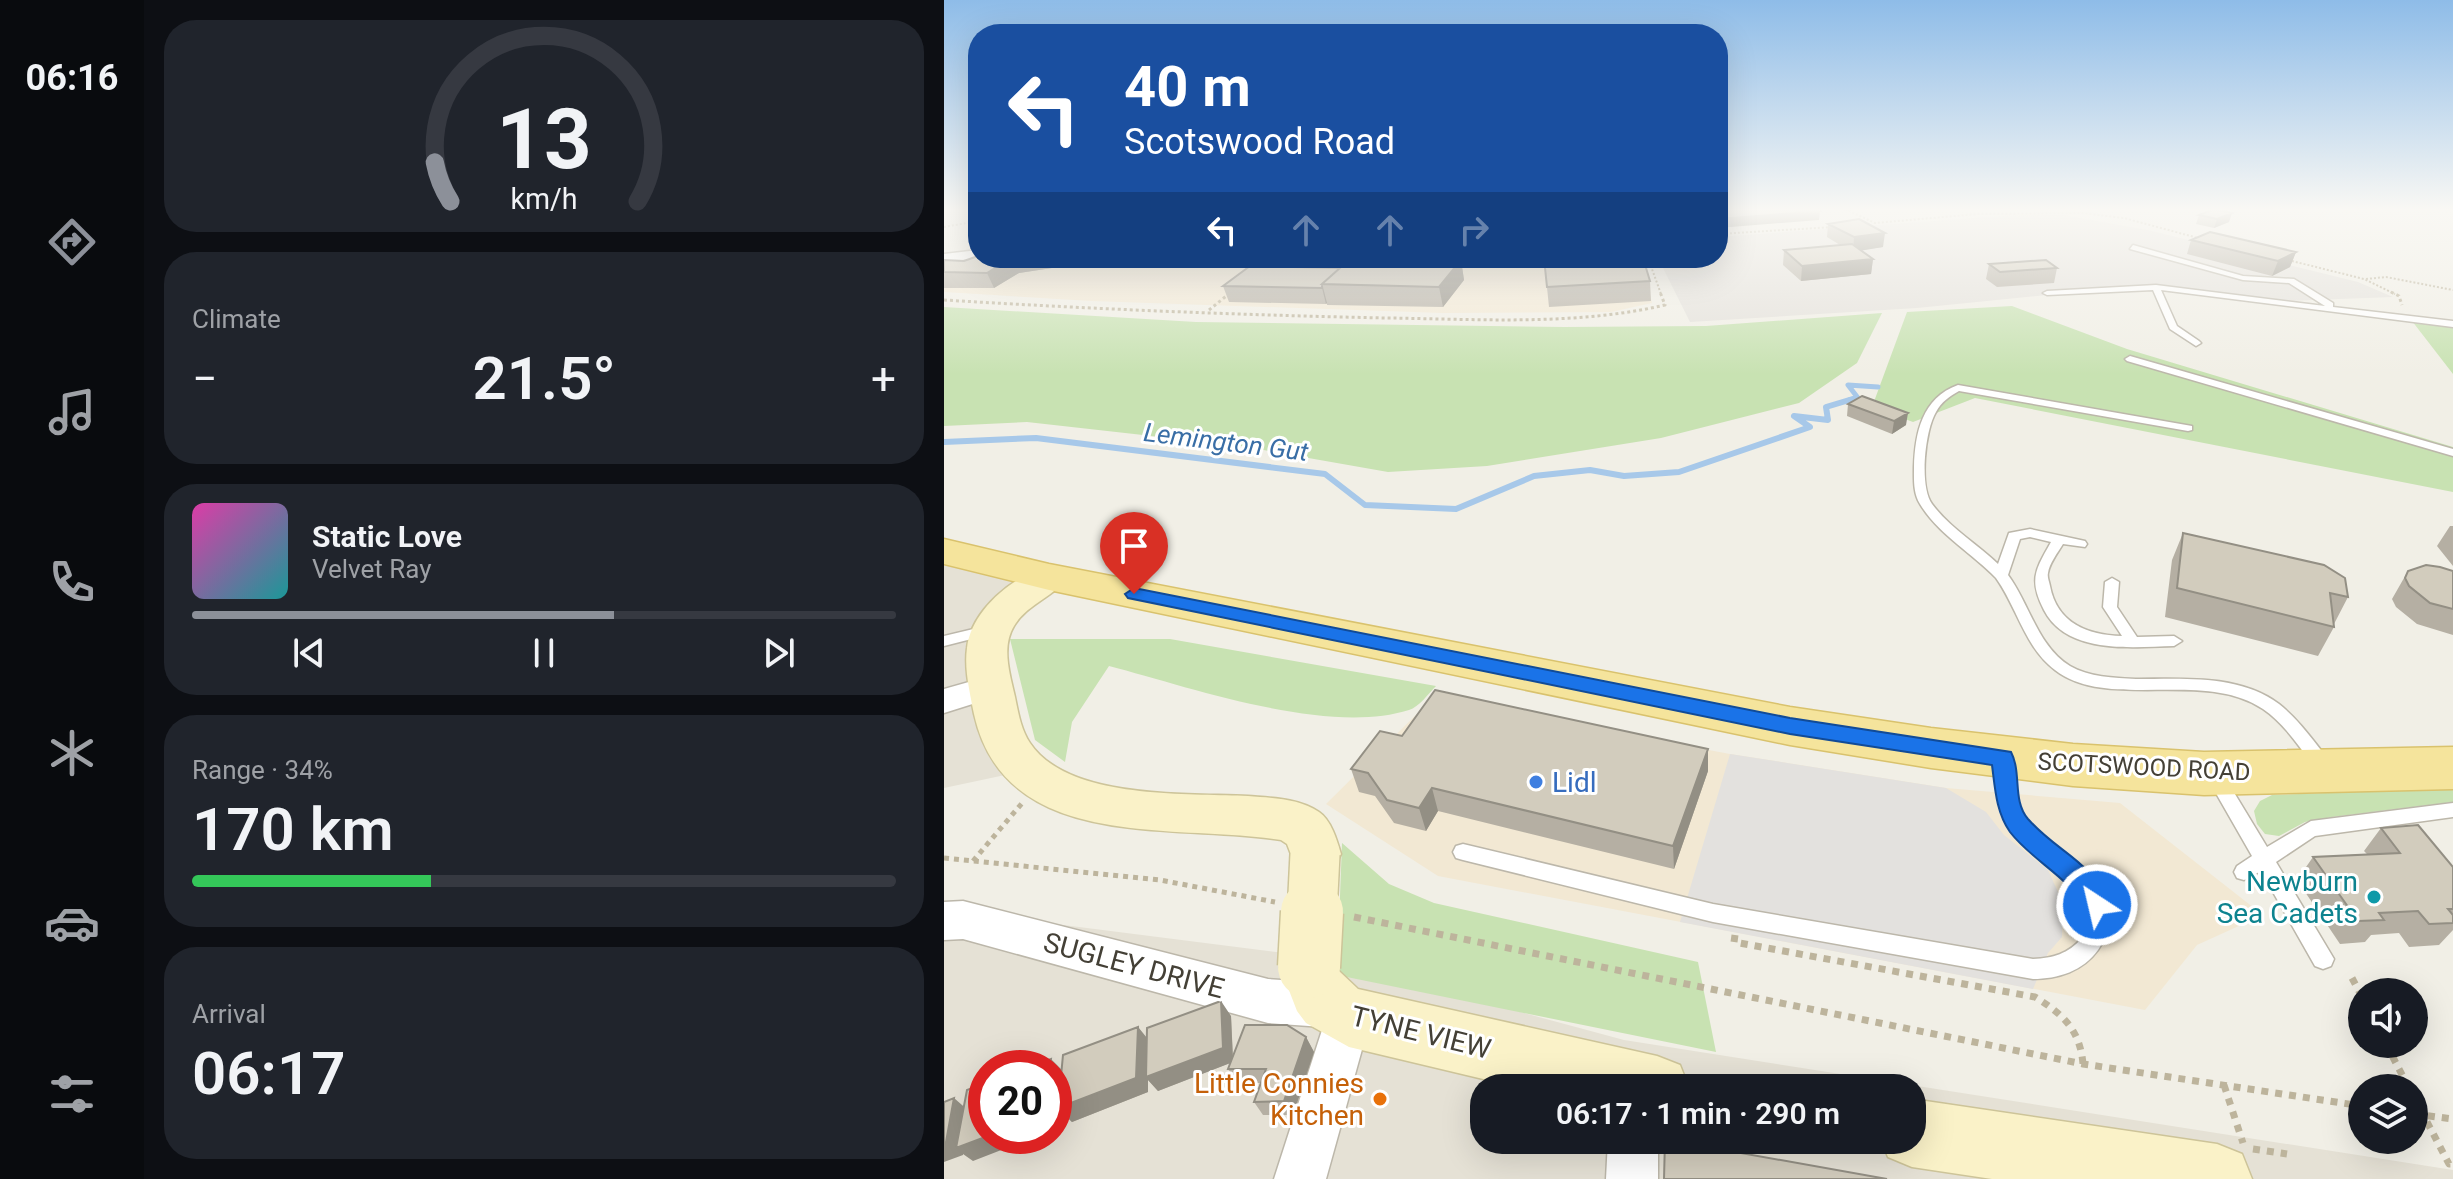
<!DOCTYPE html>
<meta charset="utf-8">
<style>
body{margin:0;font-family:Roboto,sans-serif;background:#20242c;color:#f1f3f6;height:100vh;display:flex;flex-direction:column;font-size:30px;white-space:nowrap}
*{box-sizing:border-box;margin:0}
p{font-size:26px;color:#9ea1a6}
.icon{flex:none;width:44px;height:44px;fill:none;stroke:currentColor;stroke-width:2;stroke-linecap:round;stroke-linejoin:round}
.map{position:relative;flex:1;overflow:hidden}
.panel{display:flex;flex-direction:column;gap:20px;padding:20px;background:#0d0f14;width:800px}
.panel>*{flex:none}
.guide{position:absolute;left:24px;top:24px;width:760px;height:244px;border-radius:32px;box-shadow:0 8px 32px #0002;background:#1a4fa0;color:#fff;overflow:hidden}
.fabs{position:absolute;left:1404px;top:978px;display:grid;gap:16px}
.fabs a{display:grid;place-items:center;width:80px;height:80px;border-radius:50%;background:#171b24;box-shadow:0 8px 32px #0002;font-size:40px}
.speed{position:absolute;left:24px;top:1050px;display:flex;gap:16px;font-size:40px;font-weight:700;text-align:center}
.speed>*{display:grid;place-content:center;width:104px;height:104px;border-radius:50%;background:#171b24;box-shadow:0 8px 32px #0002;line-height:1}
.speed .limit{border:12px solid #d22;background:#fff;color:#111}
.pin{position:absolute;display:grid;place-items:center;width:68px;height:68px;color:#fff;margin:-82px -34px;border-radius:50% 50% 50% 0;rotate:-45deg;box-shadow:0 0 8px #0007}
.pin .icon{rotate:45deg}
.me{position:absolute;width:88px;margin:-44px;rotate:325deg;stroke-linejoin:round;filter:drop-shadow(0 0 6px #0008)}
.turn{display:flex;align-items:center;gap:28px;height:168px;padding:0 24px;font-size:36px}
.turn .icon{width:104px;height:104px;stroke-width:2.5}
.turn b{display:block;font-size:56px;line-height:68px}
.lanes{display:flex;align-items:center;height:76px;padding:0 24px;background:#0003;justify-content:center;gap:40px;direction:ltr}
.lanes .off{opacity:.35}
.big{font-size:60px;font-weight:600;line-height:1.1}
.panel .card{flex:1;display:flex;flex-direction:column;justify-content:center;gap:12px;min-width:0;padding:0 28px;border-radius:32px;background:#20242c}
.panel .dial{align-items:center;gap:0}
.dial svg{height:208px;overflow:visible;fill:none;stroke:#363941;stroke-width:7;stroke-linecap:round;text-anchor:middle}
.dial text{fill:#f1f3f6;stroke:none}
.song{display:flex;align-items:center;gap:24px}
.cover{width:96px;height:96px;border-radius:12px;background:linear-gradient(135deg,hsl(320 70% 55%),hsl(180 70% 35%))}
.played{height:8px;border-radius:4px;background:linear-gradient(90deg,#8c9099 60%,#363941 60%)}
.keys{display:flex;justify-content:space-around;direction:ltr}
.heat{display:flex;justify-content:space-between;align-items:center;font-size:44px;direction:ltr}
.charge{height:12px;border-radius:6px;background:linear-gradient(90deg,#34c759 34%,#363941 0)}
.trip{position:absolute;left:526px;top:1074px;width:456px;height:80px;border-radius:32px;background:#171b24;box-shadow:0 8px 32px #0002;font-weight:600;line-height:80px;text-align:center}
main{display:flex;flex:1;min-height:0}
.tab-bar{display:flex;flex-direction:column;width:144px;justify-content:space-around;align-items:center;background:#090b0e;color:#9ea1a6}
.tab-bar .icon{width:56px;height:56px}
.tab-bar .on{color:#8c9099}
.tab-bar b{font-size:36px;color:#f1f3f6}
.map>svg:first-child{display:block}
.residential{fill:#e5e1d5;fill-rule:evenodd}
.commercial{fill:#f2e8d3}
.industrial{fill:#e4e1db}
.green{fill:#c8e2b2}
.parking{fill:#e3e1de}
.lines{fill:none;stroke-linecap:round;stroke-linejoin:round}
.stream-far1{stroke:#a7c8e9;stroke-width:5}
.stream{stroke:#a7c8e9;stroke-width:6}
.lane-casing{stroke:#bcb7aa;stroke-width:3}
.street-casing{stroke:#bcb7aa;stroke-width:3}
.secondary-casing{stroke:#cdc499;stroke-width:3}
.primary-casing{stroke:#d9c26d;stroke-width:3}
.path-far3{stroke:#bdb49c;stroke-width:2;stroke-dasharray:2 2;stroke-linecap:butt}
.path-far2{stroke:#bdb49c;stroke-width:3;stroke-dasharray:3 3;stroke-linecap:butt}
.path-far1{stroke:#bdb49c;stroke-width:5;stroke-dasharray:5 5;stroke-linecap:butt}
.path{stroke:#bdb49c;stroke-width:7;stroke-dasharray:7 7;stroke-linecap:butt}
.lane{fill:#fff;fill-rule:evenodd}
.street{fill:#fff;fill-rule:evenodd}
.secondary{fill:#faf2c8;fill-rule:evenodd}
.primary{fill:#f5e49c;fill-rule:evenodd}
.secondary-bridge-far1-casing{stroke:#cdc499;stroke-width:52;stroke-linecap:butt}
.secondary-bridge-casing{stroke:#cdc499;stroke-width:65;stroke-linecap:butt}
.secondary-bridge-far1{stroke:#faf2c8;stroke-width:49}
.secondary-bridge{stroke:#faf2c8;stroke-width:62}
.wall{fill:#b5afa3}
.shaded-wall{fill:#938f84}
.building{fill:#d2ccbd;stroke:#938f84;stroke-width:2}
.route{fill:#1a73e8;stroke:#114b97;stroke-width:2}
.shop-dot{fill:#3f7fe0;stroke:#fff;stroke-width:3}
.culture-dot{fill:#0f9aa8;stroke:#fff;stroke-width:3}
.food-dot{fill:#e8710a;stroke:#fff;stroke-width:3}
.labels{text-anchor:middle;stroke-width:6;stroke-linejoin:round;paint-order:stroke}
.street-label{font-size:24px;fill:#444036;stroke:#fff}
.water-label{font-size:26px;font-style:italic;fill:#396ea6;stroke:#fff}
.near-shop-label{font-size:28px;fill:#366cbe;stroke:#fff;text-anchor:start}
.near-culture-label{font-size:28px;fill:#0d838f;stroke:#fff;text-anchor:end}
.near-street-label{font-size:28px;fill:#444036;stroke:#fff}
.near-food-label{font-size:28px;fill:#c56008;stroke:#fff;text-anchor:end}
</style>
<main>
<nav class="tab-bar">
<b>06:16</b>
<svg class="icon on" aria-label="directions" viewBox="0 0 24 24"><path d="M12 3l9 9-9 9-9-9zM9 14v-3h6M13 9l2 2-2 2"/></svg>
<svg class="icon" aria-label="music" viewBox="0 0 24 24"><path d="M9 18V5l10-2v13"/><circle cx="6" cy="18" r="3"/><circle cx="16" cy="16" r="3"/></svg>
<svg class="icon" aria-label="phone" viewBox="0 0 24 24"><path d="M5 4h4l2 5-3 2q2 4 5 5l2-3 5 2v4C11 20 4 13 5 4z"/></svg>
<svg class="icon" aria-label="climate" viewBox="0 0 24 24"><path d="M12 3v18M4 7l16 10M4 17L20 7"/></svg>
<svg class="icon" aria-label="car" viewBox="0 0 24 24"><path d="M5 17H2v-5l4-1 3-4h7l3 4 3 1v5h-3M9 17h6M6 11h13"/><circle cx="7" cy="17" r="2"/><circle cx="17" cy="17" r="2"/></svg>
<svg class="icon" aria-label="filters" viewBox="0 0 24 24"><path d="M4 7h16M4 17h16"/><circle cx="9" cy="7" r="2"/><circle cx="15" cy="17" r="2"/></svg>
</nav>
<section class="panel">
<div class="card dial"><svg viewBox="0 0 100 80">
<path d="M14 69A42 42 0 1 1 86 69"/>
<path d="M14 69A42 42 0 0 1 8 54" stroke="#8c9099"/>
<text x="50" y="56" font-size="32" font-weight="700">13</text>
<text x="50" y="72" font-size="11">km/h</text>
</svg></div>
<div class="card"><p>Climate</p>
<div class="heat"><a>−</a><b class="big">21.5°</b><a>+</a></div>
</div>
<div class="card">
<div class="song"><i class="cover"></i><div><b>Static Love</b><p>Velvet Ray</p></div></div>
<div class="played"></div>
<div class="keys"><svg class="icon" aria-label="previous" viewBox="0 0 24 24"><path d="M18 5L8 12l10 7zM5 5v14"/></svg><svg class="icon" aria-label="pause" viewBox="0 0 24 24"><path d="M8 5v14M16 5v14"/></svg><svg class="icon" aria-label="next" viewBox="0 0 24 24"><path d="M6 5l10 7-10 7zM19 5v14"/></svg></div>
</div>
<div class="card"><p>Range · 34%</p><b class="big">170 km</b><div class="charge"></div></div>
<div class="card"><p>Arrival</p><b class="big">06:17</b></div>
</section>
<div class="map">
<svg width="1509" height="1179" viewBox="0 0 1509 1179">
<rect width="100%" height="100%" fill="#f1efe6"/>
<path class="residential" d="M0,558L107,576L53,616L80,771L0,788Z
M0,910L372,957L680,1040L1509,1170V1179H0ZM42,1068H110V1136H42ZM540,1088H968V1140H540Z"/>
<path class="commercial" d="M104,258H698L708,303L667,312L499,313L147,301L0,292V271Z
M489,698L786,754L1002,788L1176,803L1319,915L1253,945L1201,1010L494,876L382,804Z"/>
<path class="industrial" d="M1119,215L1204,230L1414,282L1449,297L1317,302L1203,289L1152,290L973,308L746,322L714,258H774V237L1057,216Z"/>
<path class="green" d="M1068,306L1183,349L1509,447V492L1031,398L969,422L928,407L963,312Z
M0,307L252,322L620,327L762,326L938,313L913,363L855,403L717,438L543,466L444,472L297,446L83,422L0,426Z
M1468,321L1509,328V374Z
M66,639H226L492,686C484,694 475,707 465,710C383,736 246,687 165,666L128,722L121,762L91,740Z
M1509,788V802L1388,817L1361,822L1335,836L1321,834L1313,824L1310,811L1316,801L1328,795Z
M398,843L445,884L490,903L754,962L772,1052L393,975Z"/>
<path class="parking" d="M786,754L1002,788L1042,812L1060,835L1104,870L1119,903L1118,937L1104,953L1089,989L736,922Z"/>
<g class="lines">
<path class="stream-far1" d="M905,400L914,398L904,385L934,387"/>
<path class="stream" d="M0,442L92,438L381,474L421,505L512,509L590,476L646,470L680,476L735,472L866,427L850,416L884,420L882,407L912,398"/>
<defs>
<path id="lane" d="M1189,245L1299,276L1350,279L1389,303V307L1509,321V327L1217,290L1233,326L1255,341L1257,343L1252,346L1226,329L1209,290L1103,295L1099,293L1103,291L1212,285L1381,306L1345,283L1299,280L1186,249Z
M1186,356L1509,449V456L1183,361L1181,359Z
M1014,385L1248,426V430L1244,431L1015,391C1006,396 997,402 992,412C981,430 975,486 988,504C1006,528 1033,544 1054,564L1065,533L1086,529L1141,541L1143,544L1141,547L1119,544C1114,552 1105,564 1104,573C1103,577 1105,581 1106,586C1113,623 1143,635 1178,636L1159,607L1161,582L1168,578L1175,582L1173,607L1193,637L1230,636L1238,641L1230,646C1188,647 1123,655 1100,610C1084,579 1092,569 1107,542L1086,537L1076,539L1064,575C1085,603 1094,647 1126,666C1145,677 1170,678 1192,679C1239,679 1295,674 1335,704C1354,719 1369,740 1384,759L1387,764L1384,769L1378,771L1372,769C1356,748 1341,724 1319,709C1259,669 1164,711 1111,670C1081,648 1073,607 1052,578C1028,553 994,534 976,504C969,493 970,479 970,467C971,433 978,398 1014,385Z
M42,626L47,628L49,631L47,634L0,646V636Z
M1059,752L1065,754L1068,759C1069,778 1069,803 1081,819C1105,852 1153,865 1162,909C1165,924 1163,937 1154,950C1139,971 1114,979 1089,979L769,922L519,860L512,858L509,852L512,846L519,844L769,904L1089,959C1109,958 1124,954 1138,938C1170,900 1085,855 1068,830C1053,809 1052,783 1050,759L1053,754Z
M1274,774L1280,776L1323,847L1367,821L1509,803V817L1371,836L1332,862L1390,959L1387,966L1379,969L1371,966L1317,871L1300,880L1293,878L1290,872L1293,866L1308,856L1265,781L1268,776Z"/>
<path id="street" d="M34,250L36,258L0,262V254Z
M301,258H404L397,262L334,266Z
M46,676L57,679L62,687L57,695L0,713V689Z
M19,901L324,979L382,983L398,990L401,997L421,1001L427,1017L382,1179H330L379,1027L324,1023L19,939L0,940V902Z
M664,1140H714V1179H662Z"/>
<path id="secondary" d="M105,566L118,569L124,577C110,597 83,604 70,626C57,647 66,675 71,697C74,712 77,730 86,743C124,800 243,793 304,796C327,798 355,798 375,812C387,820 393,840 397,854L389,870L371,876L353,870L343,844L337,840C231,823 61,854 30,714C26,693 20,669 23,648C27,610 70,575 105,566Z
M365,940L386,948L395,971L414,989L713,1056L736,1065L745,1088H577L405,1047L362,1023L353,1011L336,967L344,948Z
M968,1099L1273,1144L1298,1154L1308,1179H1048L968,1167L944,1157L937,1140H968Z"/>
<path id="primary" d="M0,539L105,564L846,707L987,728L1129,744L1260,752L1509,747V789L1260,795L1129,786L987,768L846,745L105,590L0,564Z"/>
</defs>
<use href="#lane" class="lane-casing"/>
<use href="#street" class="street-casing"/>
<use href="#secondary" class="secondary-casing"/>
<use href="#primary" class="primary-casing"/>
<path class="path-far3" d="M901,209L931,223L1033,214L1139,213L1180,218L1254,238
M0,227L34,221
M774,234L889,227
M279,258L280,263L291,266
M704,258L717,294
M1344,260L1420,279L1451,294
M1422,279L1442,277L1509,290"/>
<path class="path-far2" d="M1447,292L1455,296L1458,305
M0,300C147,309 295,315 443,318C534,319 631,326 721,305L716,292
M265,310L286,293"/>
<path class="path-far1" d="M0,858L216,880L331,902
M29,861L79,802"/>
<path class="path" d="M410,917L1139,1064L1418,1106
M791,935L790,942L1091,997C1119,1014 1136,1030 1139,1064
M1408,978L1418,997
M1442,1044L1465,1088
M1280,1085L1299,1143
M1470,1097L1505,1164H1509
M1470,1114L1509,1119
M1309,1149L1343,1154"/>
<use href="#lane" class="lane"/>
<use href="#street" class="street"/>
<use href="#secondary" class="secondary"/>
<use href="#primary" class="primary"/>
<defs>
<path id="secondary-bridge-far1" d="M368,914L371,854"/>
<path id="secondary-bridge" d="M365,967L368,912"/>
</defs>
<use href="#secondary-bridge-far1" class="secondary-bridge-far1-casing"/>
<use href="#secondary-bridge" class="secondary-bridge-casing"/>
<use href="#secondary-bridge-far1" class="secondary-bridge-far1"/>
<use href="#secondary-bridge" class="secondary-bridge"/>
</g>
<path class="wall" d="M1255,215L1285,222L1270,228L1252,224Z
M884,224L939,247L917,250L929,259L927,274L857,281L839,265L840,250L896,245L883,237Z
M1247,240L1352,252L1346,267L1328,276L1243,254Z
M122,258L121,266L75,273L50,288H0V260L20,261Z
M221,258H250L246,262Z
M600,258L706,281L707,301L605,307Z
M517,260L520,280L499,307L383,305V303L382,304L285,302L279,286L396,268Z
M1045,264L1113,268L1110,283L1053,287L1042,279Z
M904,404L962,425L948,434L903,416Z
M1506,526H1509V566L1493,546Z
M1239,533L1404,597L1390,624V627L1374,656L1221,617L1228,560Z
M1464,571H1509V635L1473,624L1452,607L1448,599Z
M458,736L764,749V771L730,869L494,811L482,831L450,823L431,796L415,792L407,769Z
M1437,828L1509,867V930L1495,945L1465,947L1455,933L1427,935L1421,942L1396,944L1353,880L1369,857L1423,854L1420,851Z
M287,1016L289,1057L362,1037L370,1052L349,1115H319L310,1102L316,1083H294L284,1069L286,1063L214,1091L204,1080V1092L128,1122L117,1111L116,1127L110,1129V1068L118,1070L194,1027L203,1038Z"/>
<path class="shaded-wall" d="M876,211L875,220L774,228V219Z
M1288,213L1285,222L1270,228L1273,219Z
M941,233L939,247L909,252L910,237Z
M1352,252L1346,267L1328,276L1334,261Z
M67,258H122L121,266L75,273L50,288L43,273Z
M150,258H215L192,262L191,259L152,262Z
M929,259L927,274L857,281L858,266Z
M517,260L520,280L499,307L495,287Z
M379,287L383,303L382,304L378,288Z
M964,413L962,425L948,434L950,421Z
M764,749V771L730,869L729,846Z
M488,788L494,811L482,831L475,808Z
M277,1001L287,1016L289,1062L214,1091L204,1080V1092L128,1122L117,1111L116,1127L110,1129V1068H106L107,1059L121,1073L194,1027L206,1042Z
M362,1037L370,1052L349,1115L340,1101Z
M10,1098L26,1112L44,1136H93L29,1161L19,1154V1155L0,1162V1143Z"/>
<path class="building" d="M774,209H873L876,211L774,219Z
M1270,209L1288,213L1273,219L1255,215Z
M915,219L941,233L910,237L884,224Z
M1266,232L1352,252L1334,261L1247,240Z
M908,244L929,259L858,266L840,250Z
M34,256V258H67L43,273L0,272V260L20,261Z
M407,258H413L517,260L495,287L378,284Z
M600,258H699L706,281L603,287Z
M1102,260L1113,268L1056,272L1045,264Z
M306,266L396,268L378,284V288L279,286Z
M918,396L964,413L950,421L904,404Z
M1239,533L1380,565L1401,578L1404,597L1386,593L1390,627L1233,588Z
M1482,565L1496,567L1509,571V609L1486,603L1465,586L1461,578L1464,571Z
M491,690L764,749L729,846L488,788L475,808L443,800L424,773L407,769L436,731L458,736Z
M1474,825L1509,867V909H1504L1509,915V923L1485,924L1474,911L1435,913L1440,920L1414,921L1369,857L1456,853L1437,828Z
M277,1001L279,1048L202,1077L203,1028Z
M301,1025H343L362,1037L340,1101L310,1102L322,1069H284Z
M194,1027L192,1078L114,1108L119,1055Z
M107,1059L106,1068H82Z
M42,1083V1136H44L12,1148L23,1090Z
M10,1098L2,1142L0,1143V1102Z
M721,1140H724L943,1179H720Z"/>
<linearGradient id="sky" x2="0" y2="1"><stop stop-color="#8ebce8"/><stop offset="0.56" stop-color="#f9f8f4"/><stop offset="1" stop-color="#f9f8f4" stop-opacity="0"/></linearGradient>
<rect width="1509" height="374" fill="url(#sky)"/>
<path class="route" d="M190,588L846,718L1067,752C1078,773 1068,800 1084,819C1115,854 1145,858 1166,905L1162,913L1153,917L1144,913C1127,877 1090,863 1066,832C1052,812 1051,788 1048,765L846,734L184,598L181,594Z"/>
<circle class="shop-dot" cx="592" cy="782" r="8"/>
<circle class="culture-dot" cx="1430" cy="897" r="8"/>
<circle class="food-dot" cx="436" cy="1099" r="8"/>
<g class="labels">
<g class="street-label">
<text transform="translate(1200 767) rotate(3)" y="8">SCOTSWOOD ROAD</text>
</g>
<g class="water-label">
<text transform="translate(282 442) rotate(7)" y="9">Lemington Gut</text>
</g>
<g class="near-shop-label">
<text x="608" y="792">Lidl</text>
</g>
<g class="near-culture-label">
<text x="1414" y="891">Newburn<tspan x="1414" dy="32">Sea Cadets</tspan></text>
</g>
<g class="near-street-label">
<text transform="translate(190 965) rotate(15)" y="10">SUGLEY DRIVE</text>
<text transform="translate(477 1032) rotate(14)" y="10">TYNE VIEW</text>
</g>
<g class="near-food-label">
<text x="420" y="1093">Little Connies<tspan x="420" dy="32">Kitchen</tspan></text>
</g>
</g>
</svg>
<div class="fabs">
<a><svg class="icon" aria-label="sound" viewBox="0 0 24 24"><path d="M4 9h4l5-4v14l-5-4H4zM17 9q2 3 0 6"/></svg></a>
<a><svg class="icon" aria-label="layers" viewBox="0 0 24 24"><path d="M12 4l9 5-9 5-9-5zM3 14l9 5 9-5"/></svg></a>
</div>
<div class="speed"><div class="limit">20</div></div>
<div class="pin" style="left:190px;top:594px;background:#d93025"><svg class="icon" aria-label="arrive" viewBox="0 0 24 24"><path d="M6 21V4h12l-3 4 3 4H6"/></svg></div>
<svg class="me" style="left:1153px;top:905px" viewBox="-20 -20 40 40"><circle r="17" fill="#1a73e8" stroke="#fff" stroke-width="3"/><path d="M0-11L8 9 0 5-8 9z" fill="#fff"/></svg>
<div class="trip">06:17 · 1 min · 290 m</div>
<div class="guide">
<div class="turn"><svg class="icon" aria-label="left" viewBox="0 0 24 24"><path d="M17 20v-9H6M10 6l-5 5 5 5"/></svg><div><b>40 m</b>Scotswood Road</div></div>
<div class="lanes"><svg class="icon" aria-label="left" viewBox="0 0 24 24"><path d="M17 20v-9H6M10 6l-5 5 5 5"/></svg><svg class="icon off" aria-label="ahead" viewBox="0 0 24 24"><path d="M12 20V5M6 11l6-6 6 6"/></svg><svg class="icon off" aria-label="ahead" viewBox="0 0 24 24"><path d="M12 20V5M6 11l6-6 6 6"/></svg><svg class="icon off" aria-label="right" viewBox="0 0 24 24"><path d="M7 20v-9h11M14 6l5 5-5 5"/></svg></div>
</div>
</div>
</main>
